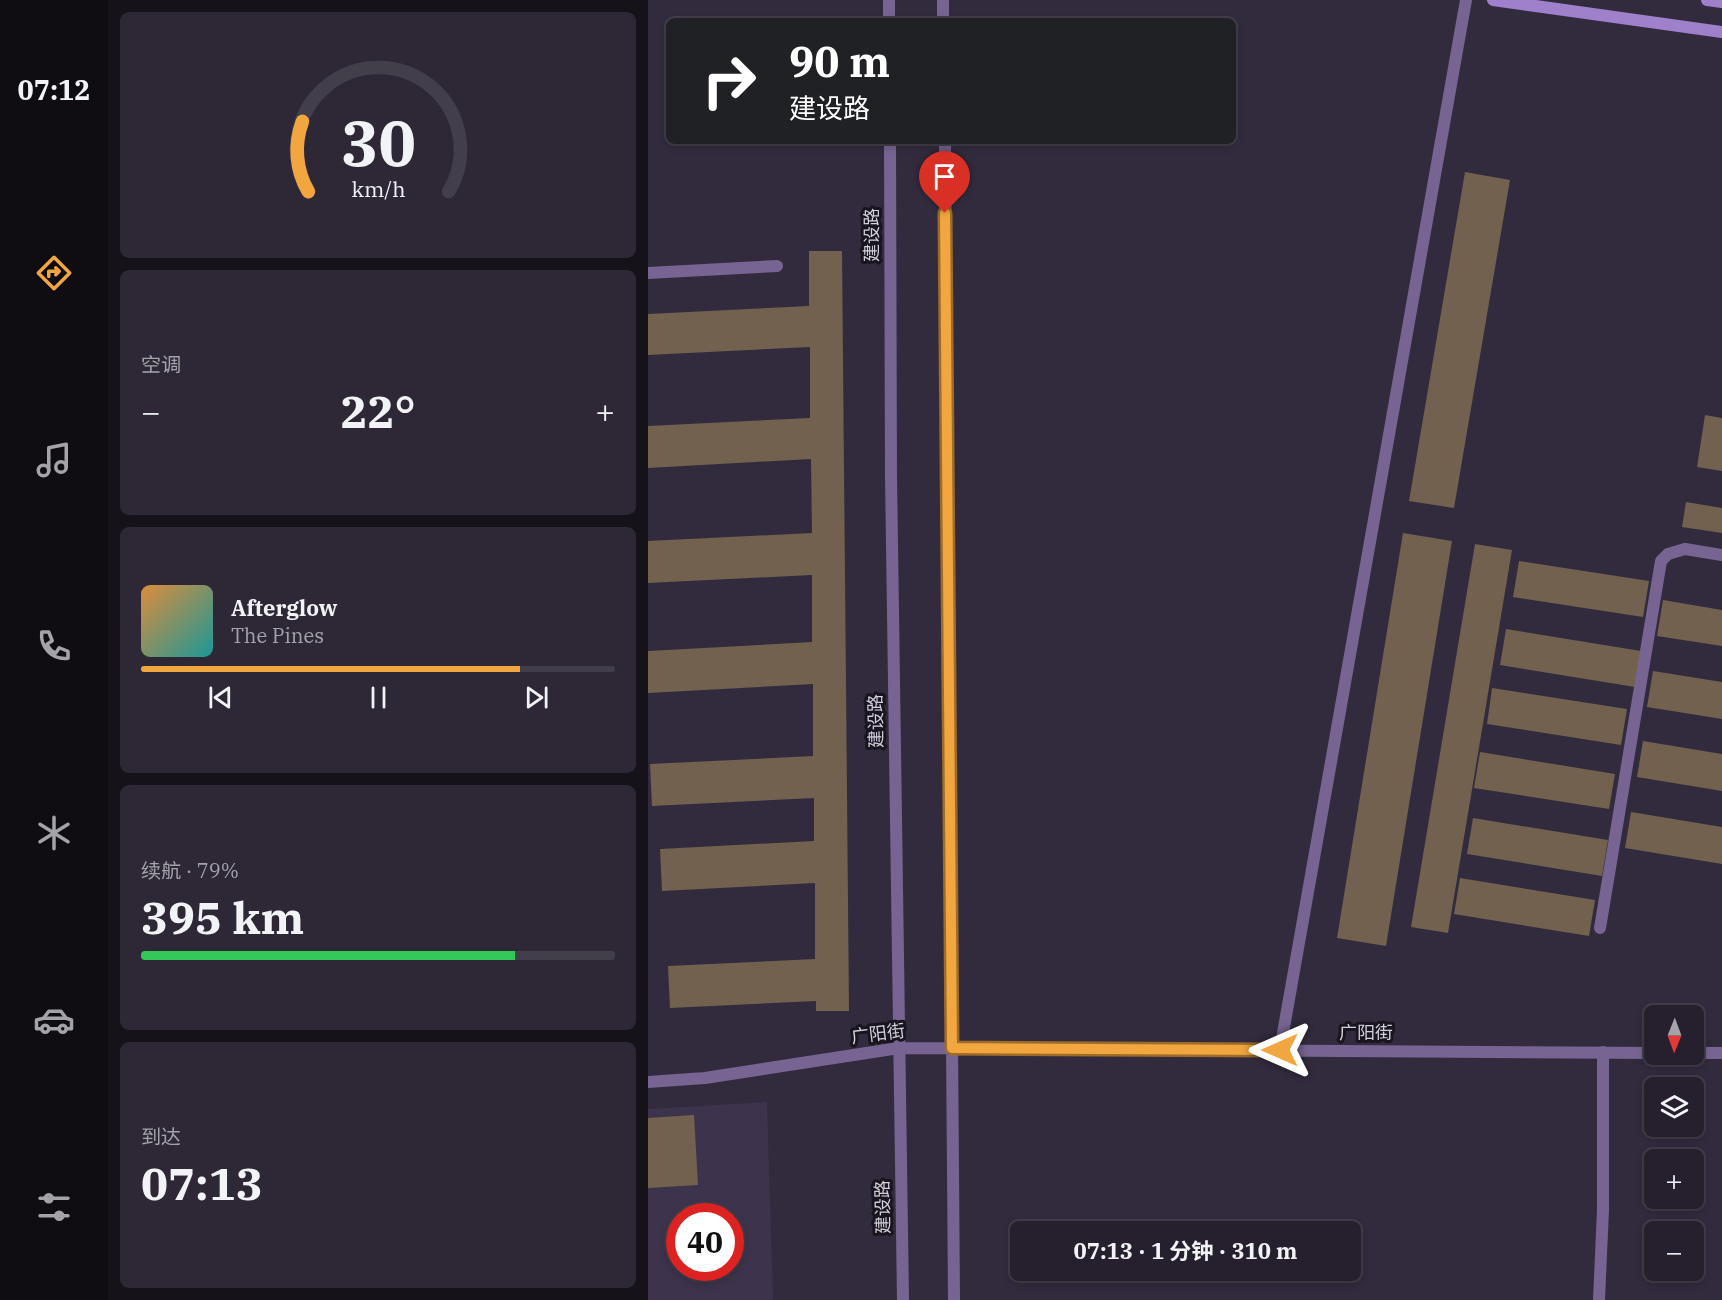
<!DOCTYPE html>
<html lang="zh">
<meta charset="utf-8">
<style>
body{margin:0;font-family:"IBM Plex Serif","Noto Sans SC",serif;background:#2e2836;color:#f1f3f6;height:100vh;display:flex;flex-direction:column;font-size:22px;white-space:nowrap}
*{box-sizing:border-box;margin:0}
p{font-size:20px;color:#a4a3aa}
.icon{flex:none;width:33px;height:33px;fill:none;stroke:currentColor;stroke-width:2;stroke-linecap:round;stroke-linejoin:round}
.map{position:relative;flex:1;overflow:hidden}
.details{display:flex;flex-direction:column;gap:12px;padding:12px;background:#151219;width:540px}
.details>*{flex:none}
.banner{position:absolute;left:18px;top:18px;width:570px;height:126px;border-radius:9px;box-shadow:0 3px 9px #0003,0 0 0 2px #423e4a;background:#202124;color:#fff;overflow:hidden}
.needle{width:39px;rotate:181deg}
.controls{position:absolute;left:996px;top:1005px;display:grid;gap:12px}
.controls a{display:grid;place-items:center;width:60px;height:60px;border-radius:9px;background:#26202e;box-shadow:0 3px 9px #0003,0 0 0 2px #423e4a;font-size:30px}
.speed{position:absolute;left:18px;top:1203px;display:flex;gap:12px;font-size:30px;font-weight:700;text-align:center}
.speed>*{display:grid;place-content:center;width:78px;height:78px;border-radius:50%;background:#26202e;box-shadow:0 3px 9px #0003,0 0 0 2px #423e4a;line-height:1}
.speed .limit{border:9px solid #d22;background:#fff;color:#111}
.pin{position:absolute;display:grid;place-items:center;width:51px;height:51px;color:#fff;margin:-62px -26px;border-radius:50% 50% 50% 0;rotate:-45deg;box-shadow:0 0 6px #0007}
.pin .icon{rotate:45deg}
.me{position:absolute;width:66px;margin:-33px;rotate:270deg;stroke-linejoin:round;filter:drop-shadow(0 0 4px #0008)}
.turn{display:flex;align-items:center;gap:21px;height:126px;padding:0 24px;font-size:27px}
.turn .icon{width:78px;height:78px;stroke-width:2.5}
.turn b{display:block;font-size:42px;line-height:51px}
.big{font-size:45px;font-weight:700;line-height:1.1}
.details .card{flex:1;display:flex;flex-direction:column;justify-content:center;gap:9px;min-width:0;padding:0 21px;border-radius:9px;background:#2e2836}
.details .dial{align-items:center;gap:0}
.dial svg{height:156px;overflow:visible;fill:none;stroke:#423e4a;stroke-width:7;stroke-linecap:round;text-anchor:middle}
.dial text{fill:#f1f3f6;stroke:none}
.song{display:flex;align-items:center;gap:18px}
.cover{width:72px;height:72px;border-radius:9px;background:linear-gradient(135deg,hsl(30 70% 55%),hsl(180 70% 35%))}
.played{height:6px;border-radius:3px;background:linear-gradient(90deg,#f1a63f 80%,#423e4a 80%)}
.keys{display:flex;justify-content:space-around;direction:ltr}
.heat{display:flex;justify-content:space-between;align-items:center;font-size:33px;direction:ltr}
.charge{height:9px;border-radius:4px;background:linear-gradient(90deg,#34c759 79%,#423e4a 0)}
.trip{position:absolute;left:362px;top:1221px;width:351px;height:60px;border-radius:9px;background:#26202e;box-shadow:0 3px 9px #0003,0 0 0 2px #423e4a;font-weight:700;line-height:60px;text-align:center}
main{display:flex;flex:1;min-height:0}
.tabs{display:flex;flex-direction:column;width:108px;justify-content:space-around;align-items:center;background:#0f0d12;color:#a4a3aa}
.tabs .icon{width:42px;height:42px}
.tabs .on{color:#f1a63f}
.tabs b{font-size:27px;color:#f1f3f6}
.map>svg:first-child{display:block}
.built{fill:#3d334c;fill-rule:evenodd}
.building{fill:#71614e}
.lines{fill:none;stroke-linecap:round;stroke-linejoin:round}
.service{stroke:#776492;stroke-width:12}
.minor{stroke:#776492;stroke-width:12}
.tertiary{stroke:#776492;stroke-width:12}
.secondary{stroke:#9f80ca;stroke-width:12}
.route-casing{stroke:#9d6c29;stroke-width:15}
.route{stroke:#f1a63f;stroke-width:10}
.labels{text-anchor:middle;stroke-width:6;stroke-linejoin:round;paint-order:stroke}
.street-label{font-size:18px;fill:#d4cfdc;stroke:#19151e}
</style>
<main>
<nav class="tabs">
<b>07:12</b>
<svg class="icon on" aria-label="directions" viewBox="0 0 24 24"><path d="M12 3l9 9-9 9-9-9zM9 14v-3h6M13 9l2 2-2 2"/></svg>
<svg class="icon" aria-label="music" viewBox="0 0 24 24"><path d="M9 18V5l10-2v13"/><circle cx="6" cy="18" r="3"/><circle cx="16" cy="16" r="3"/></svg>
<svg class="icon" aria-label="phone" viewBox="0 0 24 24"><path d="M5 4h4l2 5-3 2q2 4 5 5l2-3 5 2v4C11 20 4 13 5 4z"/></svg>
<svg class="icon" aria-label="climate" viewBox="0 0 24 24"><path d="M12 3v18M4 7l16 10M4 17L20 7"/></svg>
<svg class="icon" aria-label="car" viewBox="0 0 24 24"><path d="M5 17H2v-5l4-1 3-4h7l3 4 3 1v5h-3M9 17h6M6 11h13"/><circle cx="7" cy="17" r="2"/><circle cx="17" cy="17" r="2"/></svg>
<svg class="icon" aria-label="filters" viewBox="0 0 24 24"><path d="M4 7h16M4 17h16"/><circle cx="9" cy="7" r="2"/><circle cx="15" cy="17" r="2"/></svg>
</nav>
<section class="details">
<div class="card dial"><svg viewBox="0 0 100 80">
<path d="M14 69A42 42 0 1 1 86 69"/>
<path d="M14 69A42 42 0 0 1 11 33" stroke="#f1a63f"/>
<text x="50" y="56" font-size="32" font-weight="700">30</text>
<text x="50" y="72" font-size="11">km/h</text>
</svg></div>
<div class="card"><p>空调</p>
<div class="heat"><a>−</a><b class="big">22°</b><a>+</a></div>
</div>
<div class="card">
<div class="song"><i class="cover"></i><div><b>Afterglow</b><p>The Pines</p></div></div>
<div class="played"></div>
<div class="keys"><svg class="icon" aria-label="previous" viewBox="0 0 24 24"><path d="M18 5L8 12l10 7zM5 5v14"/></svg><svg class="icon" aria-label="pause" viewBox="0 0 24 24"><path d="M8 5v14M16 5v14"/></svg><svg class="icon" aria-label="next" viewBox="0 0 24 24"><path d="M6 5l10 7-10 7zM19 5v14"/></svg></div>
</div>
<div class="card"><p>续航 · 79%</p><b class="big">395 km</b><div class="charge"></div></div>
<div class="card"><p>到达</p><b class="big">07:13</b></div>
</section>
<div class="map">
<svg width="1074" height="1300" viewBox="0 0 1074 1300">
<rect width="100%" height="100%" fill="#322b3e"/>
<path class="built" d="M119,1102L125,1300H0V1109ZM32,1216H82V1268H32Z"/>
<path class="building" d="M817,172L862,180L806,508L761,501Z
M161,251H194L201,1011H168V1001L22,1008L20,966L167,959V883L14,891L12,849L166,841V798L4,806L2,764L165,756V684L0,693V651L164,642V575L0,583V541L164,533L163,459L0,468V426L162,418V347L0,355V314L161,306Z
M1057,415L1074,418V471L1049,467Z
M1038,502L1074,508V533L1034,527Z
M755,533L804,541L738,946L689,938Z
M827,544L864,550L800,933L763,927Z
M871,561L1001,581L995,617L865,597Z
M1015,600L1074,610V646L1009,636Z
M858,629L993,651L987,687L852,665Z
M1005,671L1074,682V719L999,707Z
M844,688L979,709L973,745L839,724Z
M995,741L1074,754V791L989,777Z
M832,752L967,774L961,809L826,788Z
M983,812L1074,827V864L977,848Z
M825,818L960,840L954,876L819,854Z
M812,878L947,900L941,936L806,914Z
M46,1115L50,1185L0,1188V1118Z"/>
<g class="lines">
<path class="service" d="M952,928L1013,561L1020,554L1037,549"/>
<path class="minor" d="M0,273L129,266
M1037,549L1074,555
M632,1050L818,0
M0,1082L57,1078L251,1048
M951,1300L955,1210V1052"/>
<path class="tertiary" d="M241,0V21
M295,0V21
M242,141L243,475L255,1300
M297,141L306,1300
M251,1048L1006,1053
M1046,1053H1074"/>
<path class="secondary" d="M845,0L1074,32
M1059,0L1074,2"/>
</g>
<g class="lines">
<defs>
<path id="route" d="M297,213L304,1048L632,1050"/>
</defs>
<use href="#route" class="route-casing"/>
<use href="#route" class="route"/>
</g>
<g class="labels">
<g class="street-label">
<text transform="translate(224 235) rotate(-90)" y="6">建设路</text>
<text transform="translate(228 721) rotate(-91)" y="6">建设路</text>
<text x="718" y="1039">广阳街</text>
<text transform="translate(230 1034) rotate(-7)" y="6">广阳街</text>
<text transform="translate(235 1207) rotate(-91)" y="6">建设路</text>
</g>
</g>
</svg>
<div class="controls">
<a><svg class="needle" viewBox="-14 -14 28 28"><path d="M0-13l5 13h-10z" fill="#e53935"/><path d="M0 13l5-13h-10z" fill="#a4a3aa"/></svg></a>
<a><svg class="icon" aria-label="layers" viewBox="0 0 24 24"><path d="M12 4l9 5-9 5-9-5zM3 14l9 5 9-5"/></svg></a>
<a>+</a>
<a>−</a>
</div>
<div class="speed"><div class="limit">40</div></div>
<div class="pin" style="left:297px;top:213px;background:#d93025"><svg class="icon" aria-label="arrive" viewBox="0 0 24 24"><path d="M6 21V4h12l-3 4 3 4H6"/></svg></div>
<svg class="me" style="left:632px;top:1050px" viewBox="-20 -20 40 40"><path d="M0-17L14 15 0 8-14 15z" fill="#f1a63f" stroke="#fff" stroke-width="4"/></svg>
<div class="trip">07:13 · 1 分钟 · 310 m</div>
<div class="banner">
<div class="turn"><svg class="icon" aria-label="right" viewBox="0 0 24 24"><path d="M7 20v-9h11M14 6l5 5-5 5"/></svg><div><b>90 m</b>建设路</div></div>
</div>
</div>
</main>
